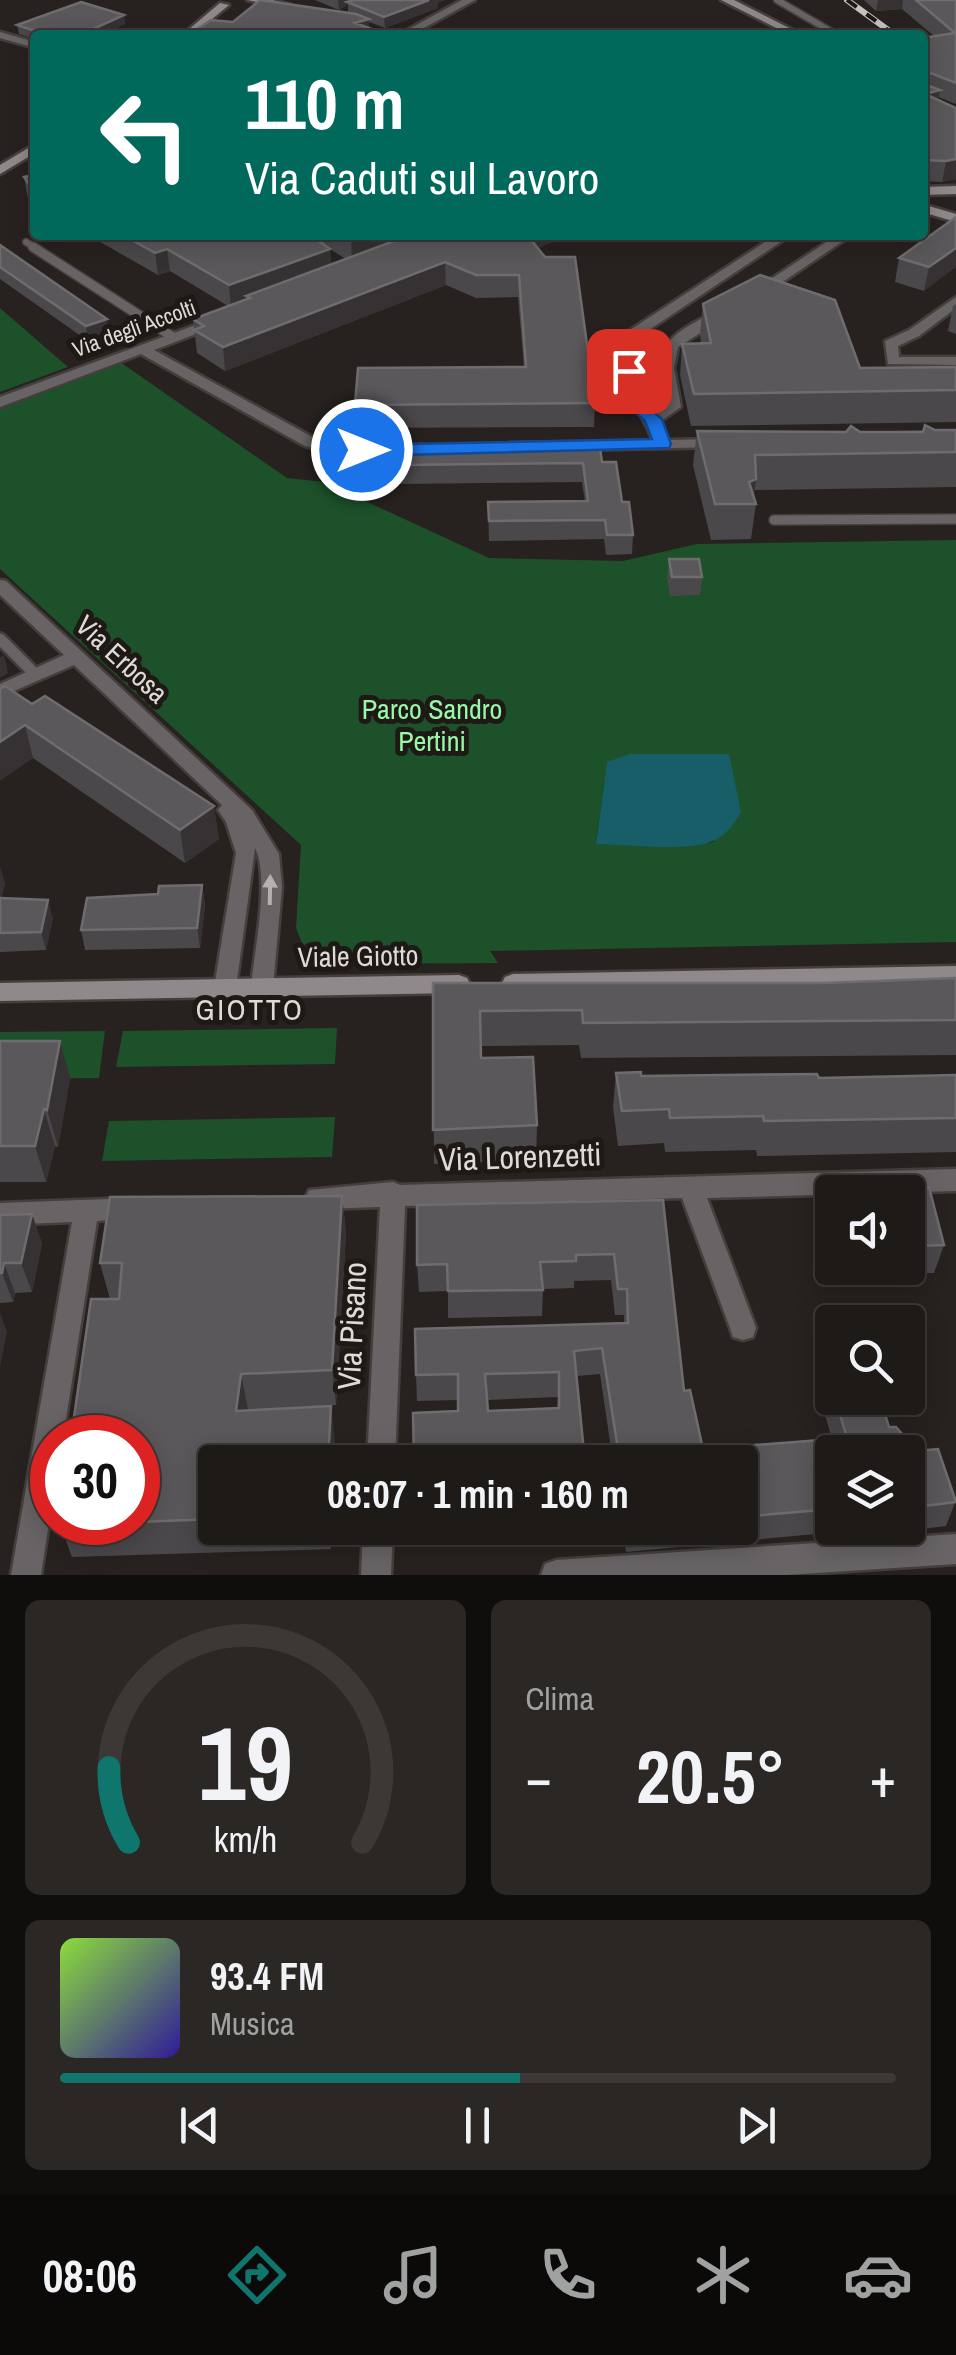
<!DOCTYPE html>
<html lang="it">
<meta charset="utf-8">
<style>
body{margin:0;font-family:"Archivo Narrow",sans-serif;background:#2a2724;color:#f1f3f6;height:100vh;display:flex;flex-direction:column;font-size:38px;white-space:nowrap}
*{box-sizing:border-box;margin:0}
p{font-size:32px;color:#a0a1a1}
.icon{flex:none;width:55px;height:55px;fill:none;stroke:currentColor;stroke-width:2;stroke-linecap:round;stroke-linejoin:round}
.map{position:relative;height:1575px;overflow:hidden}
.panel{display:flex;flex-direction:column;gap:25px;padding:25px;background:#100e0d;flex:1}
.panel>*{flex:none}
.guide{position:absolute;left:30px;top:30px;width:898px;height:210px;border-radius:10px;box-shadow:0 5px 25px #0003,0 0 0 2px #3b3836;background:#00695c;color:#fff;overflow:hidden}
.tools{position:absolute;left:815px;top:1175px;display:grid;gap:20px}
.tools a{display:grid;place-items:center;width:110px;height:110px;border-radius:10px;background:#1d1a17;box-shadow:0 5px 25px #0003,0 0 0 2px #3b3836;font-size:50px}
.speed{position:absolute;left:30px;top:1415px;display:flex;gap:20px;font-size:50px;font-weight:700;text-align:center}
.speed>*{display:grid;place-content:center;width:130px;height:130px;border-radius:50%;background:#1d1a17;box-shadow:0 5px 25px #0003,0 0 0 2px #3b3836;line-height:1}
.speed .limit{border:15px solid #d22;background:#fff;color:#111}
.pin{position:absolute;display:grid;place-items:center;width:85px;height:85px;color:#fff;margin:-42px;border-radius:20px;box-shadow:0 5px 15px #0006}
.me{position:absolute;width:110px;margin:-55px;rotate:90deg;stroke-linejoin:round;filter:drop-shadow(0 0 8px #0008)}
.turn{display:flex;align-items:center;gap:35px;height:210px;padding:0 50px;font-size:45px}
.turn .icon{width:130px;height:130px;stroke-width:2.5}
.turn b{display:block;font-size:70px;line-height:85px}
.big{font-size:75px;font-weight:700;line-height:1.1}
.panel .tile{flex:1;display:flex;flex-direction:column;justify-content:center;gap:15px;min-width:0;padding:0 35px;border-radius:15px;background:#2a2724}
.panel .dial{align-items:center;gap:0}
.dial svg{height:260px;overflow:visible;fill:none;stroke:#3b3836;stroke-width:7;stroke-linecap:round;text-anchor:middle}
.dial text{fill:#f1f3f6;stroke:none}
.song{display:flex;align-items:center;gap:30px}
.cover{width:120px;height:120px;border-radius:15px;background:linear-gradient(135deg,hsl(90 70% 55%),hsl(250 70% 35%))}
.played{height:10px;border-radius:5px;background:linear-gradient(90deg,#0f766e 55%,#3b3836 55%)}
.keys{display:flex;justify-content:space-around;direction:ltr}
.heat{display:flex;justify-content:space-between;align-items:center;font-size:55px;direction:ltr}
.panel .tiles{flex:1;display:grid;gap:25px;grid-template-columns:1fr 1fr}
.tile:last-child{grid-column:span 2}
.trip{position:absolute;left:198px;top:1445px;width:560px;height:100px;border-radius:10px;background:#1d1a17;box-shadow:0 5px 25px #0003,0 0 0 2px #3b3836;font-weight:700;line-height:100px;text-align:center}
.tabs{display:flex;height:160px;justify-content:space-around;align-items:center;background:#0c0a09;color:#a0a1a1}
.tabs .icon{width:70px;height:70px}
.tabs .active{color:#0f766e}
.tabs b{font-size:45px;color:#f1f3f6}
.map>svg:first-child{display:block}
.green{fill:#1c512a;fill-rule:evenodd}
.water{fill:#185e68}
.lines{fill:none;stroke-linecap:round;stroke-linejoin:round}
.lane-far2-casing{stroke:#443f3c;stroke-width:9}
.lane-far1-casing{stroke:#443f3c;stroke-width:12}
.lane-casing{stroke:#443f3c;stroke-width:16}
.street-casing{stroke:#443f3c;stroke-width:5}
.secondary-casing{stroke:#443f3c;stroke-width:5}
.lane-far2{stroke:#686465;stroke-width:6}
.lane-far1{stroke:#686465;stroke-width:9}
.lane{stroke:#686465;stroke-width:11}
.street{fill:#686465;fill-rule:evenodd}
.secondary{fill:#8f898b;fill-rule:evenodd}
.rail-casing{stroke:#c6c3c0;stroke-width:6}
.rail{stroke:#1e1915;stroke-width:4;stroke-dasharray:12;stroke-linecap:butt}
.wall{fill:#4b484c;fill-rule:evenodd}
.shaded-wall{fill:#363234}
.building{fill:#5b585b;stroke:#6f6c6f;stroke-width:2.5;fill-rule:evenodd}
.oneway{fill:#b4b1af}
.route{fill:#1a73e8;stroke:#114b97;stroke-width:2.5}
.labels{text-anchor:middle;stroke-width:10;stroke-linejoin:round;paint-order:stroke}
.far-street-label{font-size:22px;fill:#dddad7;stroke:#1e1915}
.street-label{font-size:28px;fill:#dddad7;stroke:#1e1915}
.park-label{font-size:28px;fill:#96f8a9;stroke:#1e1915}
.neighbourhood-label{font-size:30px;letter-spacing:2.5px;fill:#dddad7;stroke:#1e1915}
.near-street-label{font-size:32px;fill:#dddad7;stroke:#1e1915}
</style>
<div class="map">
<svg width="956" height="1575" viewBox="0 0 956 1575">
<rect width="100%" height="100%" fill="#27221f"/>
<path class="green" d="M0,308L1,309L68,367L0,392Z
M120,362L287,478L324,482L489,558L623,561L697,544L956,540V942L490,951L498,963L336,964L321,959L304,948L296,928L301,845L0,569V408ZM728,754L734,785L713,842L684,845L596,843L607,763Z
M337,1028L335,1064L116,1067L123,1031Z
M105,1031L99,1078L0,1079V1032Z
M335,1117L332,1157L102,1161L109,1121Z"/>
<path class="water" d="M630,754H729L741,812C735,823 727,834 715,840C688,853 626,844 596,844L607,762Z"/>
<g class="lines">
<defs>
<path id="lane-far2" d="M777,0L837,35
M26,242L37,249"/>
<path id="lane-far1" d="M33,247L173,337
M774,520L956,519"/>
<path id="lane" d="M0,639L34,673"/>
<path id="street" d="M462,0H475L411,35H398Z
M0,32L35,42V48L0,38Z
M776,235H791L640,336C626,359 636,394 654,412L665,405C657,359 655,343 699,320C710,314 718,308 729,309V315L678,347L674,368L681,407L661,421L668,440L719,439L725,441V447L502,451L500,448L508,443L653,441C640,402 599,375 630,330Z
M837,235H852L759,298L747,295Z
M956,297V308L919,336L898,346L899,357H956V365L888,364L885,341L909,330Z
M220,316L227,320L225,323L154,350L316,439L338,444L425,445L433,450L425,455L338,454L305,446L141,354L0,407V397Z
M0,580L6,581L252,810L279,854L282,887L273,987L270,993L262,996L254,993L251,987C254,952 270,878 255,848L236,988L233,994L225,997L217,994L214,988L236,853L226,822L218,810L222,805L74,665L0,697V684L64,655L0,595Z
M956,1169V1191L707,1198L756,1328L753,1337L743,1340L733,1337L730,1328L682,1198L405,1206L395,1462H367L380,1207L318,1209L309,1206L305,1198L309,1190L393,1182L400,1185Z
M135,1198L144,1201L148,1209L144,1217L97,1221L63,1438H52V1503L41,1575H11L72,1222L0,1225V1203Z
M363,1528H393L391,1575H361Z
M956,1534V1564L786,1575H541L545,1564L556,1560Z"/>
<path id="secondary" d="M247,0H272L291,5L286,8Z
M721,0H734L803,35H790Z
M220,3L229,5L193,35H182Z
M35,144V153L0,174V165Z
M956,186V194L922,195V187Z
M922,204L956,214V222L922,212Z
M956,966V984L513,992L505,989L502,983L505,977L513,974Z
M459,975L467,978L470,984L467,990L459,993L0,1001V983Z"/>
</defs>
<use href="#lane-far2" class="lane-far2-casing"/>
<use href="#lane-far1" class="lane-far1-casing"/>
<use href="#lane" class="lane-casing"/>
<use href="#street" class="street-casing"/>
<use href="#secondary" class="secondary-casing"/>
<use href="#lane-far2" class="lane-far2"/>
<use href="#lane-far1" class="lane-far1"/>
<use href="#lane" class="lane"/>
<use href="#street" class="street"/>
<use href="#secondary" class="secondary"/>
<defs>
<path id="rail" d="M847,0L895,35"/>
</defs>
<use href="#rail" class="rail-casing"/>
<use href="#rail" class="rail"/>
</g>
<path class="wall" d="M315,0H445L438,2V8L385,28L369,22V28L233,22L348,13V4L339,10Z
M864,0H956V104L938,97V100L956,108V179L942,182L922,181V38L934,36L902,9L876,11Z
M124,15L125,24L101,35H35V39L19,34L17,25Z
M35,175V208L28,199L24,177Z
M956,217L924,291L895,282L899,258Z
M88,235H571L537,248L595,403L594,427L357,428L355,405L524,367L518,297L476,298L446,285L225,371L197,353L193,319L228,306L170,271L158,275ZM330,249L346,259L331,264Z
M0,245L109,333L88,341L0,279Z
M703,304L860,368L956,367V422L691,426L680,375L682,344L701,343L700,335Z
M956,304V334L948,331L953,306Z
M935,430H956V487L754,490V496L756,504L751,539L711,540L693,465L697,431L860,432Z
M602,462L622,502L633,535L632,554L606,555L604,539L489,541L488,502L585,501L582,482L398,484V465Z
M669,559L702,577L700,595L670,596L667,578Z
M0,689L219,839L185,863L33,758Z
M0,868L5,884L1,898L53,918L46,950L0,952Z
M202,885L205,905L200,948L85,950L81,930L158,894Z
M956,978V1055L581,1058L579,1045L481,1046V1058L537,1125L536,1160L434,1164L433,983H823Z
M0,1041L70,1078L58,1147L55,1146L46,1182H0Z
M616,1073L641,1076L819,1078L956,1075V1152L757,1156L756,1150L665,1152L664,1143L618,1146L613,1107Z
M929,1187L944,1245L934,1273H906L904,1268H908V1192H832V1261H829L820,1217L827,1189Z
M342,1196L346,1233L336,1405L248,1410L335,1441L334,1462H215V1528H332L331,1549L72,1557L59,1522H138V1438L110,1299L100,1263Z
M663,1200L684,1391L703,1449L832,1439L820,1397L827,1371L832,1370V1398H880L889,1427L956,1500L946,1526L867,1536H860L858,1530L626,1552L623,1528H740V1462H613L600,1374L577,1376L585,1462L458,1411V1400L417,1401L416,1375L624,1323V1315H615L611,1280L574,1281V1288L543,1289L542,1316L448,1318V1291L419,1292L417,1265ZM558,1397L557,1408L488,1411L487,1400ZM832,1452H908V1528H832Z
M32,1214L42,1244L32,1292L15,1293L13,1302L0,1303V1215Z
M415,1528H588L587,1539L416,1547Z"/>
<path class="shaded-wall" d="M338,0H354L339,10Z
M429,0H445L438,2V8L385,28L384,17Z
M878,0H903L902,9L876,11Z
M124,15L125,24L101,35H80Z
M369,19V35L355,23Z
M940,90L936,110L925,94Z
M956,159V179L942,182L946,161Z
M368,235H429L352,263L351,241Z
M524,235H571L524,254Z
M956,248V267L924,291L929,267Z
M167,249L170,271L158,275L155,253Z
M330,249L332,271L250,298L246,296L247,302L231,308L229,285Z
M445,262L446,285L225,371L223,347Z
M107,319L109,333L88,341L86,326Z
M756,479L753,504L749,482Z
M4,655L8,673L0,678V657Z
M25,725L33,758L0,781V742Z
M214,806L219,839L185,863L180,830Z
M0,868L5,884L0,902Z
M202,885L205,905L200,948L197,928Z
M48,900L53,918L46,950L41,932Z
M60,1041L70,1078L58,1147L47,1110Z
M44,1109L55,1146L46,1182L35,1146Z
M342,1196L346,1233L336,1405L332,1370Z
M32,1214L42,1244L32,1292L21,1263Z
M4,1263L15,1293L13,1302L2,1273Z
M0,1313L7,1332L0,1367Z
M241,1374L248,1409L243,1445L236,1411Z
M331,1406L335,1441L334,1462H328Z
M328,1528H332L331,1549Z"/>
<path class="building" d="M260,0L356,14L369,19L355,23L388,35H188L211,20L233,22Z
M354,0H429L384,17L347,2Z
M916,0H956V83L923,70L924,84L940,90L925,94L956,108V159L946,161L922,160V38L955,33Z
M81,2L124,15L80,35H47L17,25Z
M35,175V193L24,177Z
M956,217V248L929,267L899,258Z
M123,235H310L330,249L229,285L167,249L155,253Z
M342,235H368L351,241Z
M410,235H527L545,257H575L595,403L355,405L358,368L526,367L519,275H476L445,262L223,347L194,330L204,326L193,319L250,298L246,296Z
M0,245L107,319L86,326L0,267Z
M760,275L835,300L860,368L956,367V390L694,394L682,344L711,343L703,304Z
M925,425L935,430H956V452L755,455L756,479L749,482L756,504H715L697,431L846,432L851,426L860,432H923Z
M398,447L600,448L602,462H616L622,502H629L633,535H607L605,520L489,521L488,502L588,501L583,463L398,465Z
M669,559H699L702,577H672Z
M5,686L32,704L45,696L214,806L180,830L25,725L0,742V689Z
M202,885L197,928L81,930L87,898L158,894L159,886Z
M0,898L48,900L41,932L0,933Z
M956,978V1020L583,1023L582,1010L480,1011L481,1058L533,1057L537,1125L433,1130V983H823Z
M0,1041H60L47,1110L44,1109L35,1146H0Z
M641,1072V1076L817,1074L819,1078L956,1075V1118L764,1121L763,1116L670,1118L669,1109L622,1111L616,1073Z
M929,1187L944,1245L915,1246L911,1231L908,1232V1192H832V1216L827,1189Z
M342,1196L332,1370L241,1374L236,1411L331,1406L328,1462H215V1519L138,1522V1438H71L91,1299H119L122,1263H100L110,1197Z
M663,1200L684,1391L690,1390L703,1449L847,1438L835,1398H880L889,1427H896L917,1451L938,1449L956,1502L908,1508V1452H832V1509L740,1517V1462H620L602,1348L574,1351L585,1462H414L413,1413L458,1411V1374L416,1375L415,1329L628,1323L627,1289H618L614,1254L576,1255V1261L540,1262L543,1290L448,1291L447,1264L417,1265V1205ZM559,1372V1408L488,1411L485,1374Z
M32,1214L21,1263H4L2,1273H0V1215Z
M832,1370V1389L827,1371Z
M59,1522H108L59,1524Z"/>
<defs><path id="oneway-solid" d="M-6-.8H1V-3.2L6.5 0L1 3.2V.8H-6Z" transform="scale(2.5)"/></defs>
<use class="oneway" href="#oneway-solid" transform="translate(270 890) rotate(-89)"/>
<path class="route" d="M629,366L638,371L643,403L662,419L671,444L669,448L362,456L353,450L362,445L652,439L645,421L627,405L621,371Z"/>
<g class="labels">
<g class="far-street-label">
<text transform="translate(134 328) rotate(-20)" y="8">Via degli Accolti</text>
</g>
<g class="street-label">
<text transform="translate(122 659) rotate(43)" y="10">Via Erbosa</text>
<text transform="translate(358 956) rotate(-1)" y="10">Viale Giotto</text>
</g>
<g class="park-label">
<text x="432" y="719">Parco Sandro<tspan x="432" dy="32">Pertini</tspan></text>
</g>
<g class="neighbourhood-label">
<text x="250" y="1020">GIOTTO</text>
</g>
<g class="near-street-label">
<text transform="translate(520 1157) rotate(-2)" y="11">Via Lorenzetti</text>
<text transform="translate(352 1326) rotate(-87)" y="11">Via Pisano</text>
</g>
</g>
</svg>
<div class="tools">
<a><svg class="icon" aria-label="sound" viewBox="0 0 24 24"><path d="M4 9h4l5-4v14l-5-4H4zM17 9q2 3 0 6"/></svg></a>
<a><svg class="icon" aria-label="search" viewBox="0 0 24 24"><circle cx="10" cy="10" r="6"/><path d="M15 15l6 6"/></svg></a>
<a><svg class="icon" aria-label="layers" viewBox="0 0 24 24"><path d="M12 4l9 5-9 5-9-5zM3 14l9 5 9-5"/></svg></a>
</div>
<div class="speed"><div class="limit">30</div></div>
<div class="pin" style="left:629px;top:371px;background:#d93025"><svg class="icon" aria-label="arrive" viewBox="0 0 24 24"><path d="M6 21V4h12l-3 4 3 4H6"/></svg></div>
<svg class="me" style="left:362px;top:450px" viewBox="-20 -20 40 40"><circle r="17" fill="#1a73e8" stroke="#fff" stroke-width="3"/><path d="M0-11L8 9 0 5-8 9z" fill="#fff"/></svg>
<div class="trip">08:07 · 1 min · 160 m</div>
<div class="guide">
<div class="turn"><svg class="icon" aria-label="left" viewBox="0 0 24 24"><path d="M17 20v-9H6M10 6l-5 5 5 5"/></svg><div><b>110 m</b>Via Caduti sul Lavoro</div></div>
</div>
</div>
<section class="panel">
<div class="tiles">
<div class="tile dial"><svg viewBox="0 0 100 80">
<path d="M14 69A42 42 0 1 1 86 69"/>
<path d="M14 69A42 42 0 0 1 8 46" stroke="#0f766e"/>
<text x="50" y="56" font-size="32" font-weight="700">19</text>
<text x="50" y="72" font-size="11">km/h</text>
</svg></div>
<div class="tile"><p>Clima</p>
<div class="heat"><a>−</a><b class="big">20.5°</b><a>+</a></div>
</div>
<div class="tile">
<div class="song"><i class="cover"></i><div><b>93.4 FM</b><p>Musica</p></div></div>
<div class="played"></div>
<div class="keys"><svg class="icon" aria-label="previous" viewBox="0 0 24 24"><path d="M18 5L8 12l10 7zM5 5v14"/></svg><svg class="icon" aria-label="pause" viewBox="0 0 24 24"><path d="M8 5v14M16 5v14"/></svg><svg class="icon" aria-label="next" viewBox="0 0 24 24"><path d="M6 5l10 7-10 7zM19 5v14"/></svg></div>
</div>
</div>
</section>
<nav class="tabs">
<b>08:06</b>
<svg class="icon active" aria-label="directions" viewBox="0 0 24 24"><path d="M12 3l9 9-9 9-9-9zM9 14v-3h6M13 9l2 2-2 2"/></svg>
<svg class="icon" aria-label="music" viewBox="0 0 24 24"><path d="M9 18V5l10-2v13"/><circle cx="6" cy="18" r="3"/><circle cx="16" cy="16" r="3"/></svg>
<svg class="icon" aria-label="phone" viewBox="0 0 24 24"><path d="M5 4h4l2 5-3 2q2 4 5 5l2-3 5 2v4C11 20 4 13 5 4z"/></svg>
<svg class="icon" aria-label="climate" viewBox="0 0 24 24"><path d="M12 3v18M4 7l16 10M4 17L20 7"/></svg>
<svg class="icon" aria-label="car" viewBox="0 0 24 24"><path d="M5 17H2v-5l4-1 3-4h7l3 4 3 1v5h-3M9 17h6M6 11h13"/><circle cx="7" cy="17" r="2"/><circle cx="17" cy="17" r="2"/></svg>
</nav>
